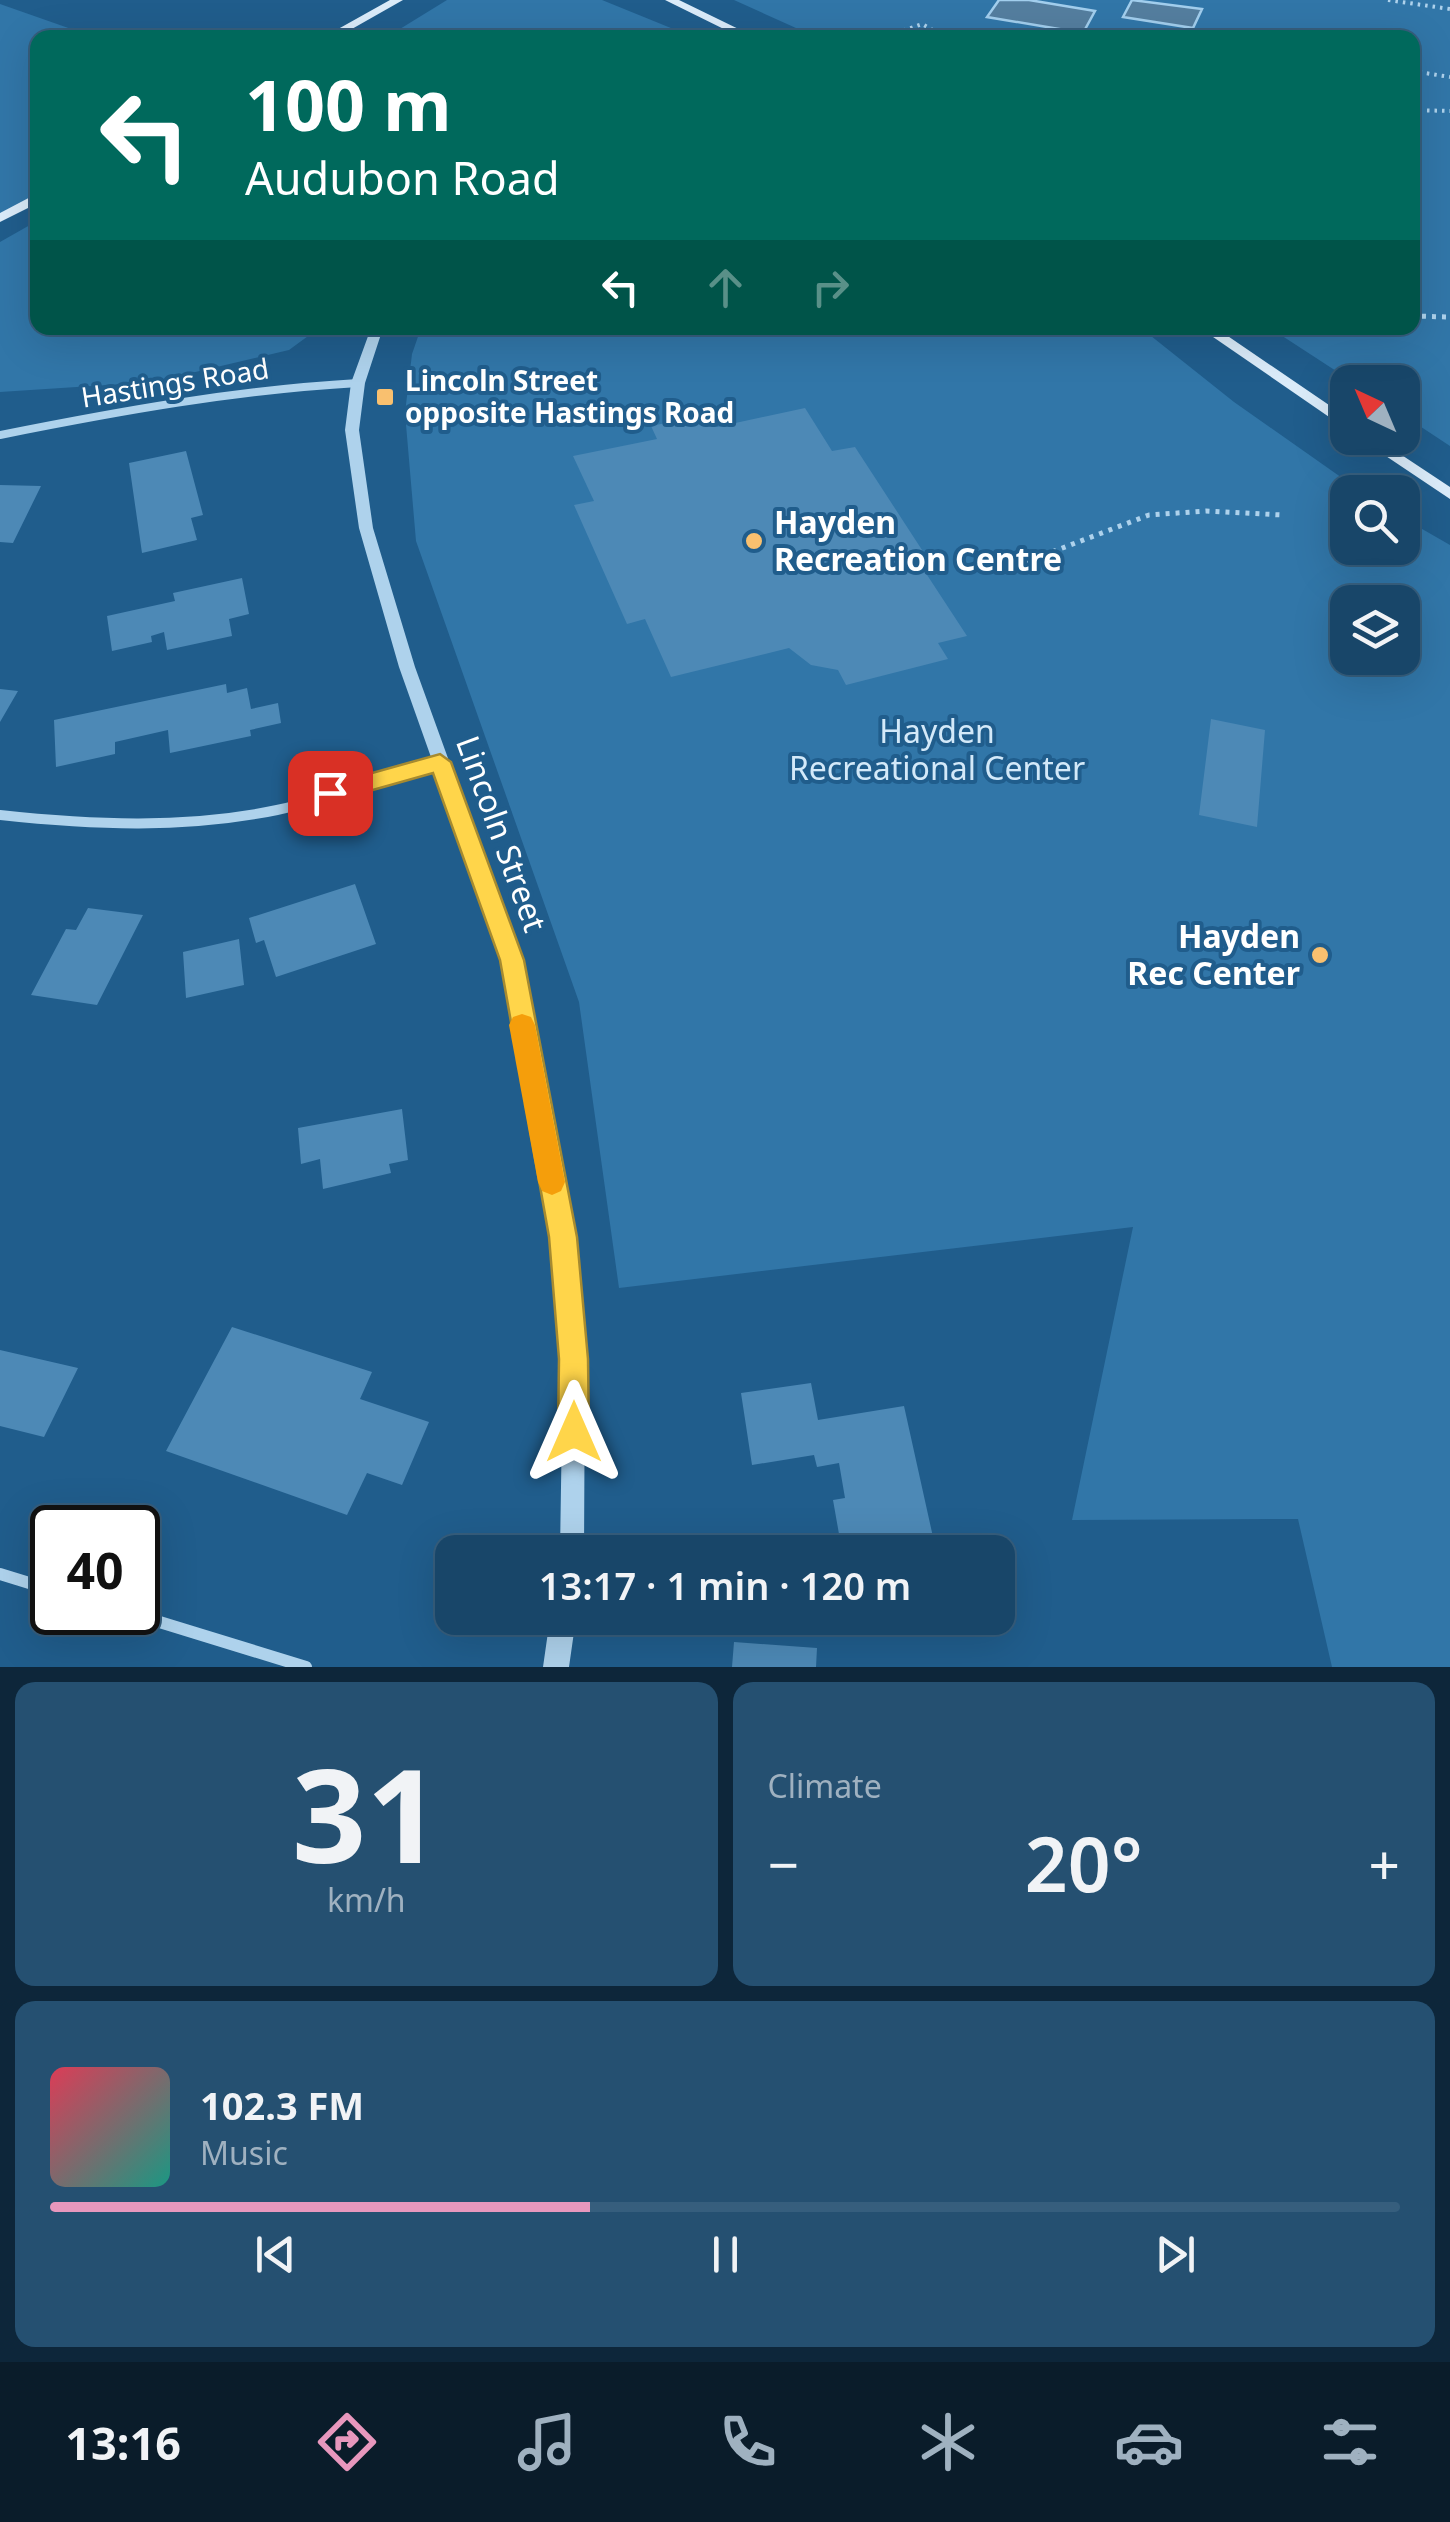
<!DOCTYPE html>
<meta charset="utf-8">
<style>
body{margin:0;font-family:"Noto Sans",sans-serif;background:#255071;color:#f1f3f6;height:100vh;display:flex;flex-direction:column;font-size:38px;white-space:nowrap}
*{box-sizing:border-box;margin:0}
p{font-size:32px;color:#9fb1c0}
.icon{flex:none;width:55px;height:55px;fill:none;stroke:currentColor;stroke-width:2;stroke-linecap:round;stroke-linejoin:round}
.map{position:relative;height:1667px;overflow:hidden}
.side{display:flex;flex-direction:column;gap:15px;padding:15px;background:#0d263a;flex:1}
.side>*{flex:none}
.banner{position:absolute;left:30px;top:30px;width:1390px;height:305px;border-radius:20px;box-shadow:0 10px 40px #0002,0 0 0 2px #365e7d;background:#00695c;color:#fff;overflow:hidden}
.needle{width:65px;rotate:316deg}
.tools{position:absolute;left:1330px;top:365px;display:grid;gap:20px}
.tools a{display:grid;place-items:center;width:90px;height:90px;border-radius:20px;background:#184669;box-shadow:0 10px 40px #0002,0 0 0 2px #365e7d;font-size:50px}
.speed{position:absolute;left:30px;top:1505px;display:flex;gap:20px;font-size:50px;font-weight:700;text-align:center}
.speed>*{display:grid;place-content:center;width:130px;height:130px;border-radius:50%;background:#184669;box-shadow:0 10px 40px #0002,0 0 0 2px #365e7d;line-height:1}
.speed .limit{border:5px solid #111;border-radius:15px;background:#fff;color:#111}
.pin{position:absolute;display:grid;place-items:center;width:85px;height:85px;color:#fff;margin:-42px;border-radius:20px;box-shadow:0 5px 15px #0006}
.me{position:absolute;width:110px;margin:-55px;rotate:0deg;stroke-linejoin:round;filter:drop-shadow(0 0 8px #0008)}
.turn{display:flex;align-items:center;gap:35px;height:210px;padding:0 50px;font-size:45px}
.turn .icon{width:130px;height:130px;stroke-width:2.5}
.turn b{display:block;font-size:70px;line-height:85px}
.lanes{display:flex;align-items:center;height:95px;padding:0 50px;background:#0003;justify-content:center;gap:50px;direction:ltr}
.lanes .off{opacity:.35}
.big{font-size:75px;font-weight:600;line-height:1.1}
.side .tile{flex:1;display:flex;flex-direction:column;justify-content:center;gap:15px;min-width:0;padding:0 35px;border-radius:20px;background:#255071}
.side .dial{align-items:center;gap:0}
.dial b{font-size:130px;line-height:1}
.song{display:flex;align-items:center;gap:30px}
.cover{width:120px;height:120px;border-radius:15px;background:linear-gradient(135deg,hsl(350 70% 55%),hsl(170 70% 35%))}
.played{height:10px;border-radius:5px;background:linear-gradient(90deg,#e797bd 40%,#365e7d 40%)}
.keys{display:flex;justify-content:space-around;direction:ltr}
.heat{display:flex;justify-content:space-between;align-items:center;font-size:55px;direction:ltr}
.side .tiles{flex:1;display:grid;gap:15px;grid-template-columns:1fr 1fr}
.tile:last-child{grid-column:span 2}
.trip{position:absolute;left:435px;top:1535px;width:580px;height:100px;border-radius:20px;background:#184669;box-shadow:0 10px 40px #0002,0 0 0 2px #365e7d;font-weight:600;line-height:100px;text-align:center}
.tab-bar{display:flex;height:160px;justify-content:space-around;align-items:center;background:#0a1c2a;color:#9fb1c0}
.tab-bar .icon{width:70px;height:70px}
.tab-bar .current{color:#e797bd}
.tab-bar b{font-size:45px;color:#f1f3f6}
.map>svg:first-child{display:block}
.green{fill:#3176a8;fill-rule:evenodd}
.water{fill:#547e9f;stroke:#a2ceed;stroke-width:2.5}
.building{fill:#4d89b6}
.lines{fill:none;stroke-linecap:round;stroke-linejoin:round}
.path-far1{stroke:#aed2ec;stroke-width:4;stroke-dasharray:2.5 5;stroke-linecap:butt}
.path{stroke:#aed2ec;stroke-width:5;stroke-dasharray:4 6;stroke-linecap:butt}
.minor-far2{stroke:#aed2ec;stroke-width:8}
.minor-far1{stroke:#aed2ec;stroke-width:10}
.minor{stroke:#aed2ec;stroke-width:12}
.tertiary{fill:#aed2ec;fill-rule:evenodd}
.secondary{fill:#daebf9;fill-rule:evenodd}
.route{fill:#ffd54a;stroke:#a68a30;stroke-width:2.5}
.slow{fill:#f59e0b}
.poi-dot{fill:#f9c06f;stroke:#205d8c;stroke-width:4}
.labels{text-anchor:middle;stroke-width:8;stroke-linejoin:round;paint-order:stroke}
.far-poi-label{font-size:28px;font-weight:bold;fill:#fff;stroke:#205d8c;text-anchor:start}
.far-street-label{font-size:28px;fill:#fff;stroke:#205d8c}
.poi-label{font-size:32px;font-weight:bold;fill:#fff;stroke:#205d8c;text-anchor:start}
.park-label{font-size:32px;fill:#d3e9f9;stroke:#205d8c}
.street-label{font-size:32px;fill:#fff;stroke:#205d8c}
</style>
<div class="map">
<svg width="1450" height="1667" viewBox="0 0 1450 1667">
<rect width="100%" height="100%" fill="#205d8c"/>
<path class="green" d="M447,0H602L693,37H378L395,32Z
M734,0H1450V446L1403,415L1402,382H1353L1270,328H1412V38L816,37Z
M0,4L94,37L38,38L37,197L0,218Z
M37,221L38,328H319L289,350L153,382L0,392V242Z
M421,328H1141L1234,402L1362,492H1348V548H1402L1403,518L1450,545V1667H1332L1298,1519L1072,1520L1133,1227L619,1288L579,1002L416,541L405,413L412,354ZM1348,602H1402V658H1348Z"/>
<path class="water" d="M999,0H1029L1095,11L1083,33L987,17Z
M1132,0L1202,9L1193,28L1123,17Z"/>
<path class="building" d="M805,408L832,451L855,447L924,553L914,555L967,636L938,643L948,659L846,685L838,670L811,665L789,648L671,677L645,619L627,624L574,505L594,501L573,456L657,439L651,426L710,414L717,427Z
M186,451L203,515L191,518L197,540L142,553L129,463Z
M0,485L41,486L13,543L0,542Z
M242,578L249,614L229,619L232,636L167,650L164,632L151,636L152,642L112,651L107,616L175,601L173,593Z
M226,684L227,693L247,688L251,709L278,703L281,723L250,730L251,736L170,753L168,730L115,742V754L56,767L54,720Z
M0,689L18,691L0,722Z
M1211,719L1265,730L1257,827L1199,815Z
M355,884L376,944L276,977L264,940L256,943L249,918Z
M88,908L143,915L97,1005L31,995L66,929L76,930Z
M239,939L244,985L186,998L183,952Z
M402,1109L408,1160L389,1164L391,1173L323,1189L320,1159L301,1164L298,1128Z
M232,1327L372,1372L360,1399L429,1422L402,1485L367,1473L347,1515L166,1451Z
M0,1350L78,1368L44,1437L0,1426Z
M811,1383L818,1420L904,1406L933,1537L842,1551L833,1500L845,1498L839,1463L817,1467L814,1455L752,1465L741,1393Z
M734,1642L817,1648L816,1667H732Z"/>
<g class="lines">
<path class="path-far1" d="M1388,0L1450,9
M882,38L922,24L947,38
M1412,71L1450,77
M1412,110L1450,111"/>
<path class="path" d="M1412,316L1450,317
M1015,566L1149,515L1206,511L1282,515"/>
<path class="minor-far2" d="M0,435C120,411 236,390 358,383"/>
<path class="minor-far1" d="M0,815C92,825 186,829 277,810C332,798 386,778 440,762"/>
<path class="minor" d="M0,1574L52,1590
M127,1612L306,1667"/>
<path class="tertiary" d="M371,328H383L365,383L359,430L373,528L415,667L521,960L574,1237L585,1359L584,1552H560L563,1359L552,1237L503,960L399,667L359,528L345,430L351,383Z
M550,1618H576L569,1667H543Z"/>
<path class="secondary" d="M390,0H403L336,38H322Z
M665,0H679L757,38H742Z
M38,193V203L0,222V213Z
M1200,328H1216L1348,418V430Z
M1359,438H1376L1450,487V499Z"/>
</g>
<path class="route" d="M440,754L451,762L524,960L577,1237L588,1359L589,1432L584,1442L574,1447L563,1442L558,1432L559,1359L549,1237L500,960L433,773L330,802L319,793L322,787Z"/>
<path class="slow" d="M522,1014L531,1017L535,1025L565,1182L561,1191L552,1195L542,1191L538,1182L509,1025L513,1017Z"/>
<g class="poi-dot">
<rect x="375" y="387" width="20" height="20" rx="5"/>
<circle cx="754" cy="541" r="10"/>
<circle cx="1320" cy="955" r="10"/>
</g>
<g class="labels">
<g class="far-poi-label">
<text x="405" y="391">Lincoln Street<tspan x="405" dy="32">opposite Hastings Road</tspan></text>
</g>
<g class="far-street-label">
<text transform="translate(175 383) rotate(-9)" y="10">Hastings Road</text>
</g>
<g class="poi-label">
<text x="774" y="534">Hayden<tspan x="774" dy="37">Recreation Centre</tspan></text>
<text x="1300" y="948" text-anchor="end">Hayden<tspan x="1300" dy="37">Rec Center</tspan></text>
</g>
<g class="park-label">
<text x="937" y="743">Hayden<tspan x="937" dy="37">Recreational Center</tspan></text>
</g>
<g class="street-label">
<text transform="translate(501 834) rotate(70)" y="11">Lincoln Street</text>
</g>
</g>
</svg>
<div class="tools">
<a><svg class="needle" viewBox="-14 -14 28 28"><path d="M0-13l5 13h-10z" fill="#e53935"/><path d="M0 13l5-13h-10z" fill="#9fb1c0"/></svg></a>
<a><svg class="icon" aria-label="search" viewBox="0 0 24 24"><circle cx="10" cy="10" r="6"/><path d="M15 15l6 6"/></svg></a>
<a><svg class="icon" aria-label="layers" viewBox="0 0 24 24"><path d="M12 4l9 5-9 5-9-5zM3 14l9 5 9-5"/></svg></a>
</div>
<div class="speed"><div class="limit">40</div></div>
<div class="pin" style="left:330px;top:793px;background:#d93025"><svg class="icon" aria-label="arrive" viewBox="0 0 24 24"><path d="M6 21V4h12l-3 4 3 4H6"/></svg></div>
<svg class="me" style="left:574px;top:1432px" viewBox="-20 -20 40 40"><path d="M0-17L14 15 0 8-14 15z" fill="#ffd54a" stroke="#fff" stroke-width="4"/></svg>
<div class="trip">13:17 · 1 min · 120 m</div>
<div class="banner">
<div class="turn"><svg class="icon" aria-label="left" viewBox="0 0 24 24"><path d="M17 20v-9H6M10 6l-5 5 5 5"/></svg><div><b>100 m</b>Audubon Road</div></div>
<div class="lanes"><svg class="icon" aria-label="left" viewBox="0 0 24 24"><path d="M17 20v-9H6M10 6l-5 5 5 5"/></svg><svg class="icon off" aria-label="ahead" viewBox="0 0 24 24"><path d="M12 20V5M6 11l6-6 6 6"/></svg><svg class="icon off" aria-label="right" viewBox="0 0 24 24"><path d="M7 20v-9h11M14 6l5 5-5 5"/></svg></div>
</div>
</div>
<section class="side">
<div class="tiles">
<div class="tile dial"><b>31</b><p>km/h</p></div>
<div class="tile"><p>Climate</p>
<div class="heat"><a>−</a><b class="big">20°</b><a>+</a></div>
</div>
<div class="tile">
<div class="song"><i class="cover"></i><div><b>102.3 FM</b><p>Music</p></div></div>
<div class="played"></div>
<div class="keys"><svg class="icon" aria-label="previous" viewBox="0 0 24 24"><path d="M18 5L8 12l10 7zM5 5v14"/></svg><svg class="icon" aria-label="pause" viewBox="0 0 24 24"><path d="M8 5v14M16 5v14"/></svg><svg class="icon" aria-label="next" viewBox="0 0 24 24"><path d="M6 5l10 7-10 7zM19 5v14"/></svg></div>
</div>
</div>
</section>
<nav class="tab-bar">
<b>13:16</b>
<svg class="icon current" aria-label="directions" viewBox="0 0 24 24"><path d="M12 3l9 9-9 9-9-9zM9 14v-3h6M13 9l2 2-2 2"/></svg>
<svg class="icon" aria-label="music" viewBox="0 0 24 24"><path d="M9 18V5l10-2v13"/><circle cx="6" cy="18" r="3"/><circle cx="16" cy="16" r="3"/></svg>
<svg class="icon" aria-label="phone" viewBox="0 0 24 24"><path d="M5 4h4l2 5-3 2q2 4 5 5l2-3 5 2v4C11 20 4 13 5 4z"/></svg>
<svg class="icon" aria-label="climate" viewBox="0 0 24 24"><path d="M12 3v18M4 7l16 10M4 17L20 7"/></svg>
<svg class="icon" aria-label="car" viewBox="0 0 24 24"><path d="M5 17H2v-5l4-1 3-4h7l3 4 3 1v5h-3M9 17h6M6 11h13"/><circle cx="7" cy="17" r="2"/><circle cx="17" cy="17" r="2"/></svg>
<svg class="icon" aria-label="filters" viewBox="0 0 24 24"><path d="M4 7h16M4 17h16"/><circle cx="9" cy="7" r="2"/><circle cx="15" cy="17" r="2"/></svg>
</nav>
